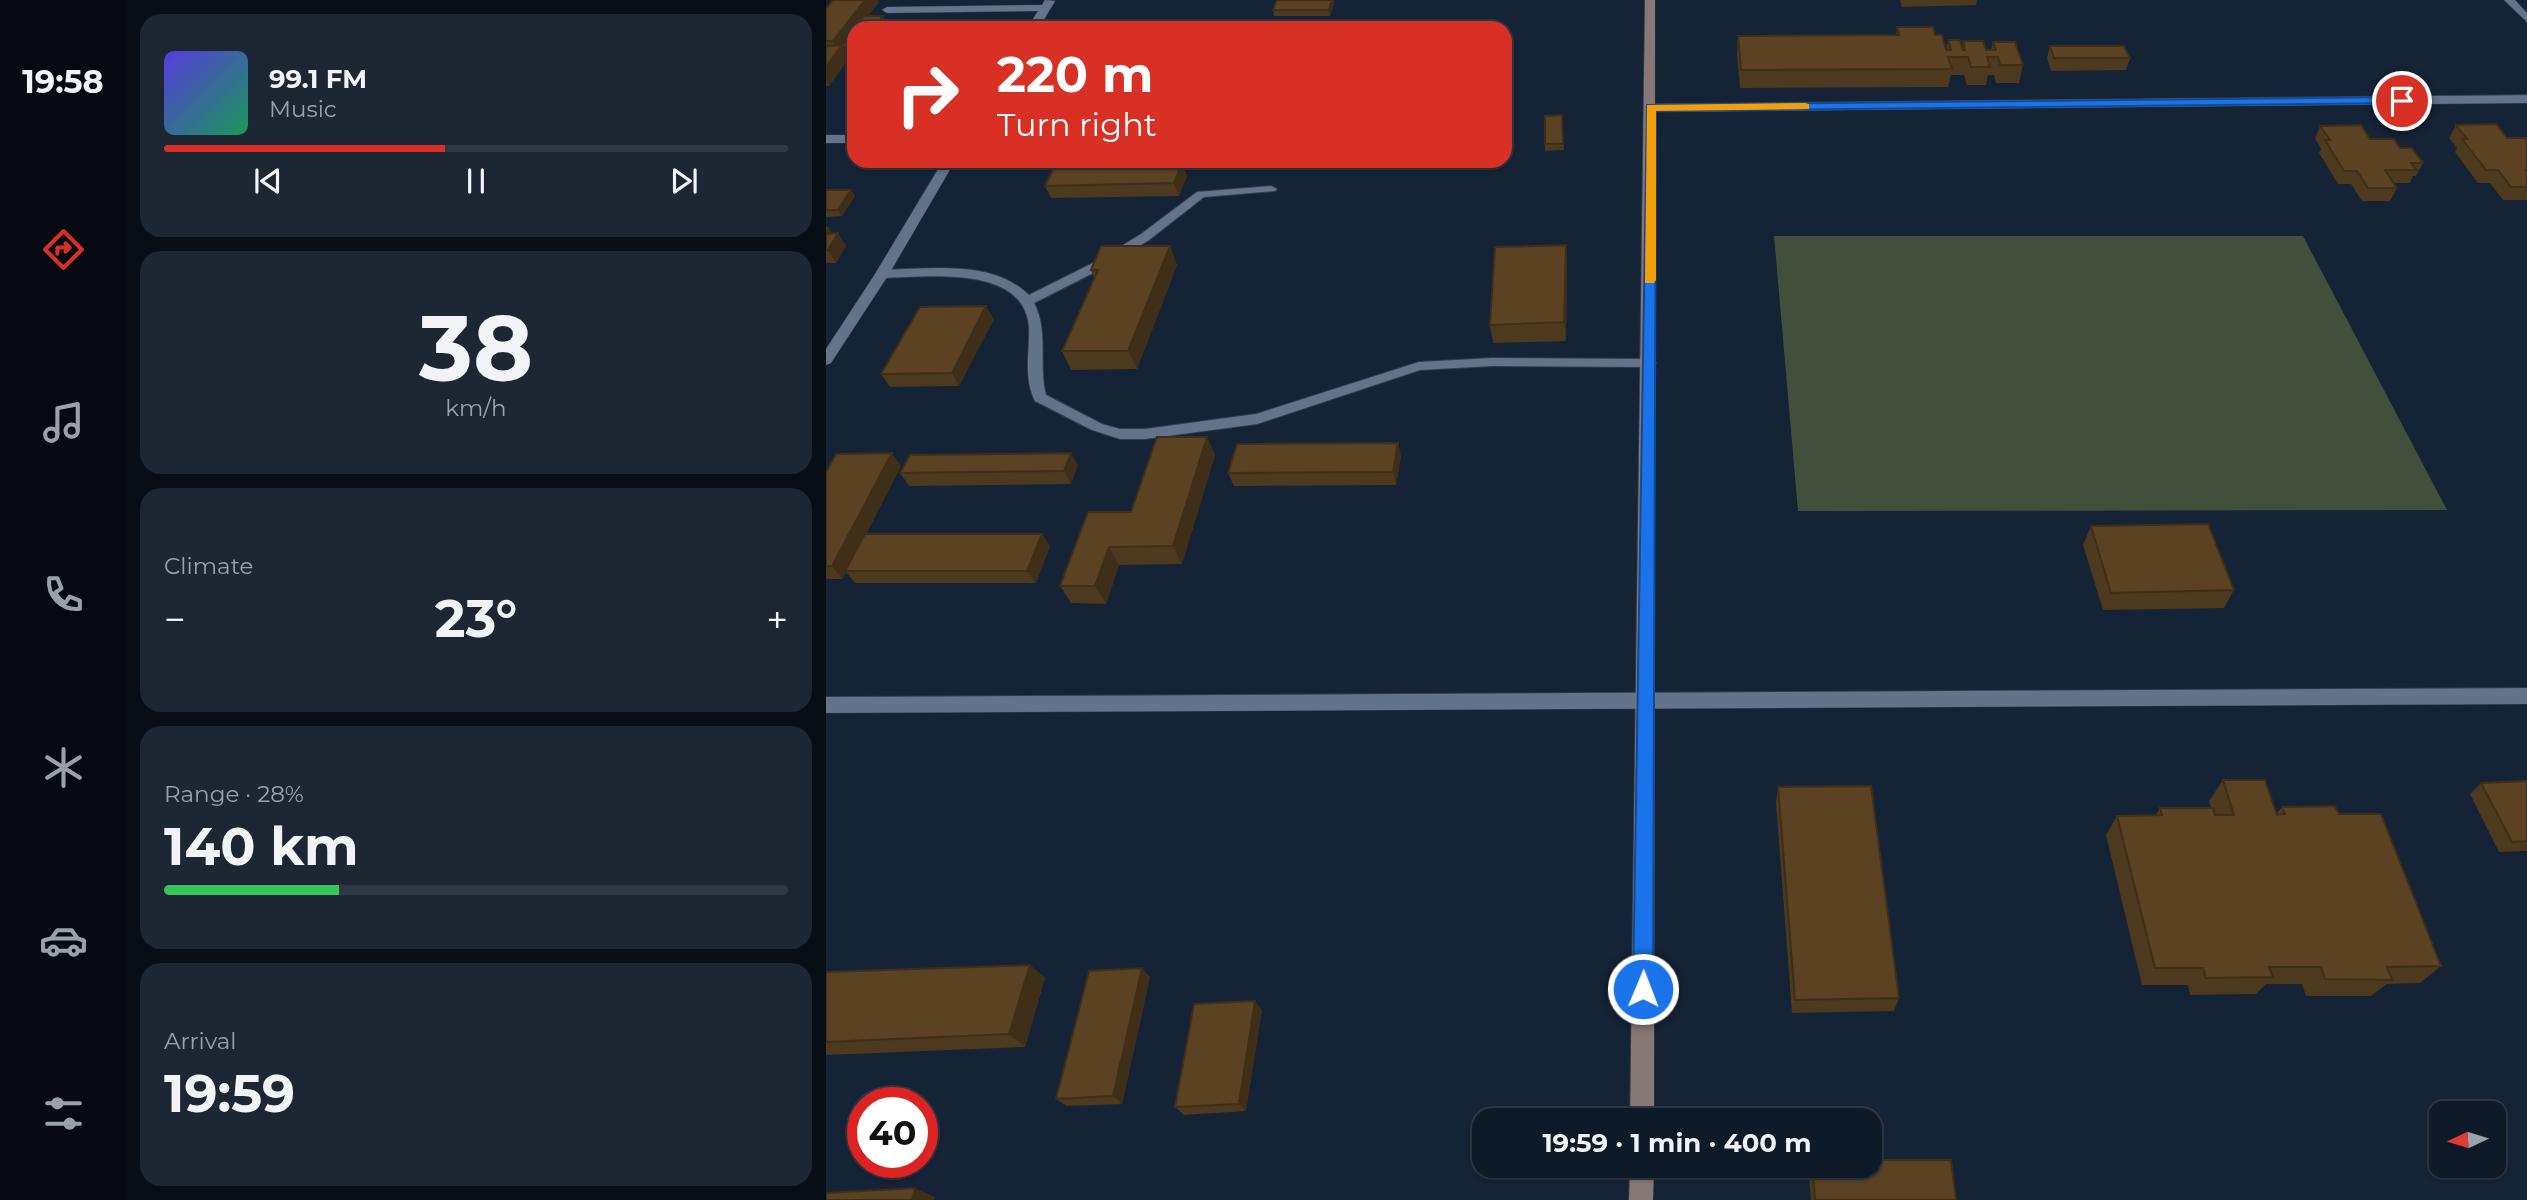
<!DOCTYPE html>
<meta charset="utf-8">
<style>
body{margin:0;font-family:Montserrat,sans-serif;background:#1d2734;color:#f1f3f6;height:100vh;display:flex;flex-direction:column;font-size:26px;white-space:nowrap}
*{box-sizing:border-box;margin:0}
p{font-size:23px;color:#9ba1a8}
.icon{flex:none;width:38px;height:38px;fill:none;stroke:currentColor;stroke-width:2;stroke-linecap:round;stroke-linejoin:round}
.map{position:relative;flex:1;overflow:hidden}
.sheet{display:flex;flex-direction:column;gap:14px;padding:14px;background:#080e16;width:700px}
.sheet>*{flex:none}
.top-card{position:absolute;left:21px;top:21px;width:665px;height:147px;border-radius:21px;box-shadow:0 2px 5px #0004,0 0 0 2px #2f3845;background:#d93025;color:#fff;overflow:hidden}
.needle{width:46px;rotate:266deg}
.tools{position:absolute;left:1603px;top:1101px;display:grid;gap:14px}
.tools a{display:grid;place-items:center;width:77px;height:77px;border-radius:14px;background:#0f1a28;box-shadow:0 2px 5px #0004,0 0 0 2px #2f3845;font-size:35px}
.speed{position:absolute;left:21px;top:1087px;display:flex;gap:14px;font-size:35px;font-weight:700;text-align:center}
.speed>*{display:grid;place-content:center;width:91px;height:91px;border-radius:50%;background:#0f1a28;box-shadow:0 2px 5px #0004,0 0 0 2px #2f3845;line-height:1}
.speed .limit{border:10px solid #d22;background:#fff;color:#111}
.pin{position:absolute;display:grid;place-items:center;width:60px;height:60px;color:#fff;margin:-30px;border:4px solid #fff;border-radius:50%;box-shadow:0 2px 7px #0007}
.me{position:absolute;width:77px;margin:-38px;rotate:1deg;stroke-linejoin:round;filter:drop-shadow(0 0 5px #0008)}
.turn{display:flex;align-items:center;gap:24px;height:147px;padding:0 35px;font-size:32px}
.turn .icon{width:91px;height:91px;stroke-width:2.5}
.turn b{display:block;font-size:49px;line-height:60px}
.big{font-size:52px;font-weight:700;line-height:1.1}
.sheet .card{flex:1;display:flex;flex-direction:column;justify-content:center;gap:10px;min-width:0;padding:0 24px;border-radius:21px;background:#1d2734}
.sheet .dial{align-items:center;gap:0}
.dial b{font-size:91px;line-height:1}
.song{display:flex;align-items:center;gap:21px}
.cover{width:84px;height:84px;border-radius:10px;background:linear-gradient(135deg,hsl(250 70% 55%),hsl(150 70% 35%))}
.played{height:7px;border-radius:4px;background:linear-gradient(90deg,#d93025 45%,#2f3845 45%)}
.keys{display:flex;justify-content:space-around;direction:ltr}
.heat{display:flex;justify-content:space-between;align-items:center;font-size:38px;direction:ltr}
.charge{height:10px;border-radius:5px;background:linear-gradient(90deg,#34c759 28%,#2f3845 0)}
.trip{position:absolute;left:646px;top:1108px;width:410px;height:70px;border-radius:21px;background:#0f1a28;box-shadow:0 2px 5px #0004,0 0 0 2px #2f3845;font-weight:700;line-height:70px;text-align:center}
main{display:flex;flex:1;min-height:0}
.tab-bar{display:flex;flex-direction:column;width:126px;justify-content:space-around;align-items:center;background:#060a10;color:#9ba1a8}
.tab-bar .icon{width:49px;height:49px}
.tab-bar .selected{color:#d93025}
.tab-bar b{font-size:32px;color:#f1f3f6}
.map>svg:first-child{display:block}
.green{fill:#424f3a}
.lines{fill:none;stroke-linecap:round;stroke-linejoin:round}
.lane-casing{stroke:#333c4c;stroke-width:2}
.street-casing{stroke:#333c4c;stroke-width:1}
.secondary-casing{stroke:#333c4c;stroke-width:1}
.lane{fill:#62738a;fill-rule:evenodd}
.street{fill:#62738a;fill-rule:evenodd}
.secondary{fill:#877775;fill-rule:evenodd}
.wall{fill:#4d391e}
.shaded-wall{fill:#3f2e18}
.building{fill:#5a4223;stroke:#3f2e18;stroke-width:2}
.route{fill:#1a73e8;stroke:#114b97;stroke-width:2}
.slow{fill:#f59e0b}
</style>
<main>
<nav class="tab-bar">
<b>19:58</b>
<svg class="icon selected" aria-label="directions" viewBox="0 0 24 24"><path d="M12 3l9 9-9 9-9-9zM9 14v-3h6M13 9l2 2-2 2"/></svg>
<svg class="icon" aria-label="music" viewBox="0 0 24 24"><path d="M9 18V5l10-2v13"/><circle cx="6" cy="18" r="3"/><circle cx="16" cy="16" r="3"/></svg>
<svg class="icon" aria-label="phone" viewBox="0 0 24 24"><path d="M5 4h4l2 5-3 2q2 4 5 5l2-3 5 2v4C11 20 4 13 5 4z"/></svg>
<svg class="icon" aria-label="climate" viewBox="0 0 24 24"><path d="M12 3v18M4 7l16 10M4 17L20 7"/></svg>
<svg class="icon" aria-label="car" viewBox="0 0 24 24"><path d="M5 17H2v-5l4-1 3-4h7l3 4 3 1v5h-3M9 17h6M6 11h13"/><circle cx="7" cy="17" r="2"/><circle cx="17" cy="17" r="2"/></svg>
<svg class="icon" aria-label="filters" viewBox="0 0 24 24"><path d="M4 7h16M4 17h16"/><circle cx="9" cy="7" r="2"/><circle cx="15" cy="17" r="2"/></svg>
</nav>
<section class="sheet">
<div class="card">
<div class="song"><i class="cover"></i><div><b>99.1 FM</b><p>Music</p></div></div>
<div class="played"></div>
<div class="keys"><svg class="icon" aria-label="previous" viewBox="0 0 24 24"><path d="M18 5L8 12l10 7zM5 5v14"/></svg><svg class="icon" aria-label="pause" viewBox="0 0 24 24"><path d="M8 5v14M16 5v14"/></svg><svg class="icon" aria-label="next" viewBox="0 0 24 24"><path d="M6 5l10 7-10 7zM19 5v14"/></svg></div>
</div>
<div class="card dial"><b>38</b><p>km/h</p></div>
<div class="card"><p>Climate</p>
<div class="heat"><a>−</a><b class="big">23°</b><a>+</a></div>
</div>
<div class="card"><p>Range · 28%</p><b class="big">140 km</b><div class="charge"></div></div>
<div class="card"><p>Arrival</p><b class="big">19:59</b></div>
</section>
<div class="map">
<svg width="1701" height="1200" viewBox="0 0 1701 1200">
<rect width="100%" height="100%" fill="#142335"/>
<path class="green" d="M948,236H1477L1621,510L972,511Z"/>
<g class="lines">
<defs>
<path id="lane" d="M445,186L451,189L449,191L378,197L323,240L281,266L208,303C223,331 212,365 220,395L276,424L294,429H319L430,414L593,362L666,358L823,359L830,363L823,367L666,366L594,370L431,424L319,439H294L266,430L209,401C197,377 204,352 203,327C198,264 101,277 56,278L50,274L56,270C103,269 166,259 203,295L273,260L315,234L371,192Z"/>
<path id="street" d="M219,0L229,1L213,28H201L212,11L61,13L56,10L61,7L216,5Z
M1678,0H1689L1701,13V22Z
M1701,95V103L825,112L819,108L825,104Z
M0,135H28V143H0Z
M117,161H129L63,274L5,363L0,365V349L49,274Z
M1701,688V704L0,713V697Z"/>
<path id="secondary" d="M819,0H829L828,1120H804Z
M804,1166H828L827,1200H803Z"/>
</defs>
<use href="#lane" class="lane-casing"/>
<use href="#street" class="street-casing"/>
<use href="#secondary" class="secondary-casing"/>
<use href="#lane" class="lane"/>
<use href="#street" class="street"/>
<use href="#secondary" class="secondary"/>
</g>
<path class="wall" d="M7,0H52L53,2L42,16H57L60,22L56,28H28V53L21,54L23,58L3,86H0V9Z
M451,0H508V4L504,16H448L447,10Z
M1074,0H1151L1150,5L1076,7Z
M1071,27L1109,35L1120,50L1122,40L1136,46L1137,41L1160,50H1165L1167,42L1197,65L1193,83H1170L1168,75H1162L1160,85H1141L1138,75H1125L1122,87L914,88L911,54L912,36L1070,35Z
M1224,46L1304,58L1300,70L1225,71L1221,58Z
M736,115L738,150L719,151V144Z
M1630,125L1681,138H1701V200H1677L1664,183H1652L1629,152L1631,148L1623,138Z
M1494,126L1574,148L1597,163L1590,176H1587L1584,183H1568L1571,188L1564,201H1536L1525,184H1512L1493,153L1495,149L1489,138Z
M356,163L361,176L353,196L225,198L219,186Z
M0,190L29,196L16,216L0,217Z
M0,227H2L6,234L20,246L10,263H0Z
M344,246L351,265L311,369L245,370L236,351L268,278L265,270Z
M741,263L740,341L667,343L664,325Z
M168,319L133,386L64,387L55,374Z
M381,437L389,455L356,564L293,565L280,604L245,603L234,586L305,512Z
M575,456L570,485L408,486L402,473Z
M252,465L245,484L83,486L74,473Z
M75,466L40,534H216L224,546L210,583H29L20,572L16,579H0V472Z
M1265,526L1408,590L1398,608L1277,610L1257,545Z
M1397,780L1450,814L1456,807L1513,814L1615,966L1594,983L1561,984L1545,996H1480L1476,984H1440L1430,994L1364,995L1362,985H1316L1280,835L1291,816H1329L1334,808H1385L1383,801Z
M1701,781V851L1673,852L1644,794L1655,783Z
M952,787L1073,998L1068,1011L966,1013L950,803Z
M204,965L219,978L199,1047L0,1055V972Z
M324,977L296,1104L241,1106L230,1099Z
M436,1010L420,1111L358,1115L349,1107Z
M982,1166H1043L1130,1200H985Z"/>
<path class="shaded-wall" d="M39,0H52L53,2L33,28H28V35L18,47L23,58L3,86L0,80V67L12,51L7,41Z
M506,0H508V4L504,16L503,10Z
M57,16L60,22L56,28H48Z
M356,163L361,176L353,196L348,183Z
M25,190L29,196L16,216L12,210Z
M2,227L9,238L12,233L20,246L10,263L2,250L0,231Z
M740,245L741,263L740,341L738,322Z
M344,246L351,265L311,369L302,351Z
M160,306L168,319L133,386L126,373Z
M381,437L389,455L356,564L347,546Z
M572,443L575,456L570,485L567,472Z
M66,453L75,466L20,571H19L20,572L16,579L6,566Z
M245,453L252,465L245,484L238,471Z
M216,534L224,546L210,583L201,571Z
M283,547L293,565L280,604L269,586Z
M204,965L219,978L199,1047L183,1034Z
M316,968L324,977L296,1104L287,1096Z
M429,1001L436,1010L420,1111L413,1104Z
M89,1188L109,1197L108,1200H86Z"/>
<path class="building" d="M7,0H39L7,41H0V9Z
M451,0H506L503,10H447Z
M38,16H57L48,28H29Z
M1071,27H1107L1109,35H1116L1120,50H1125L1122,40H1134L1137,50H1139L1137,41H1157L1160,50H1170L1167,42H1189L1197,65H1174L1172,57H1161L1164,67H1145L1142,57H1122L1126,69L915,70L912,36L1073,35Z
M28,29V47H18L16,45L15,47Z
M16,45L0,67V46Z
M1224,46H1298L1304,58H1228Z
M736,115L737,144H719V116Z
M1670,124L1681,138H1701V170H1699L1701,171V187H1685L1672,170H1660L1636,139H1641L1630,125Z
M1535,125L1544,139H1568L1574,148H1586L1597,163H1585L1591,170H1559L1571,188H1542L1531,171H1518L1499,140H1504L1494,126Z
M356,163L348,183L219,186L229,165Z
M0,190H25L12,210H0Z
M12,233L2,250H0V234Z
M740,245L738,322L664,325L669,247Z
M275,246H344L302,351H236L272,270H265Z
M160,306L126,373L55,374L94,307Z
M331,437H381L347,546L283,547L269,586H234L262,512H305Z
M572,443L567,472L402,473L411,444Z
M66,453L6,566H0V472L10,454Z
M245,453L238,471L74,473L84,455Z
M1382,524L1408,590L1285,593L1265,526Z
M39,534H216L201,571H19Z
M1397,780H1439L1451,815L1459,814L1456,807L1509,806L1513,814H1555L1615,966L1561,967L1566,980L1499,979L1495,967H1443L1447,977L1380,978L1377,968H1329L1291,816L1336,815L1334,808H1387L1389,815H1408Z
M1701,781V841L1686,842L1655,783Z
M1045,786L1073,998L969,1000L952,787Z
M204,965L183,1034L0,1042V972Z
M316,968L287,1096L230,1099L263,971Z
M429,1001L413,1104L349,1107L368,1004Z
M1043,1160H1125L1130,1200H989L986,1166H1043Z
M89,1188L86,1200H0V1193Z"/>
<path class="route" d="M1576,97L1580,98V103L830,111L827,989L824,995L817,998L810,995L807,989L821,105Z"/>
<path class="slow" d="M979,103L983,104V109L830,111V280L828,283H819L821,105Z"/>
</svg>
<div class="tools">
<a><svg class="needle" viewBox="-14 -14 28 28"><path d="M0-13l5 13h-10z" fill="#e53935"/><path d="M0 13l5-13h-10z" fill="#9ba1a8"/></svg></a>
</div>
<div class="speed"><div class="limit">40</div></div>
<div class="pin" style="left:1576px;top:101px;background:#d93025"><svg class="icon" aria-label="arrive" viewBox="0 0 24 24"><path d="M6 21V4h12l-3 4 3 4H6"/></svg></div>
<svg class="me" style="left:817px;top:989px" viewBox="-20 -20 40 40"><circle r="17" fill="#1a73e8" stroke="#fff" stroke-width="3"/><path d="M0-11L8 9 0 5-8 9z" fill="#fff"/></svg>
<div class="trip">19:59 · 1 min · 400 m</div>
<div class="top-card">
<div class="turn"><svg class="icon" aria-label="right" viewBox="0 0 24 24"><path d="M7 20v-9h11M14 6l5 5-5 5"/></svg><div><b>220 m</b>Turn right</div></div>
</div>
</div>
</main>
